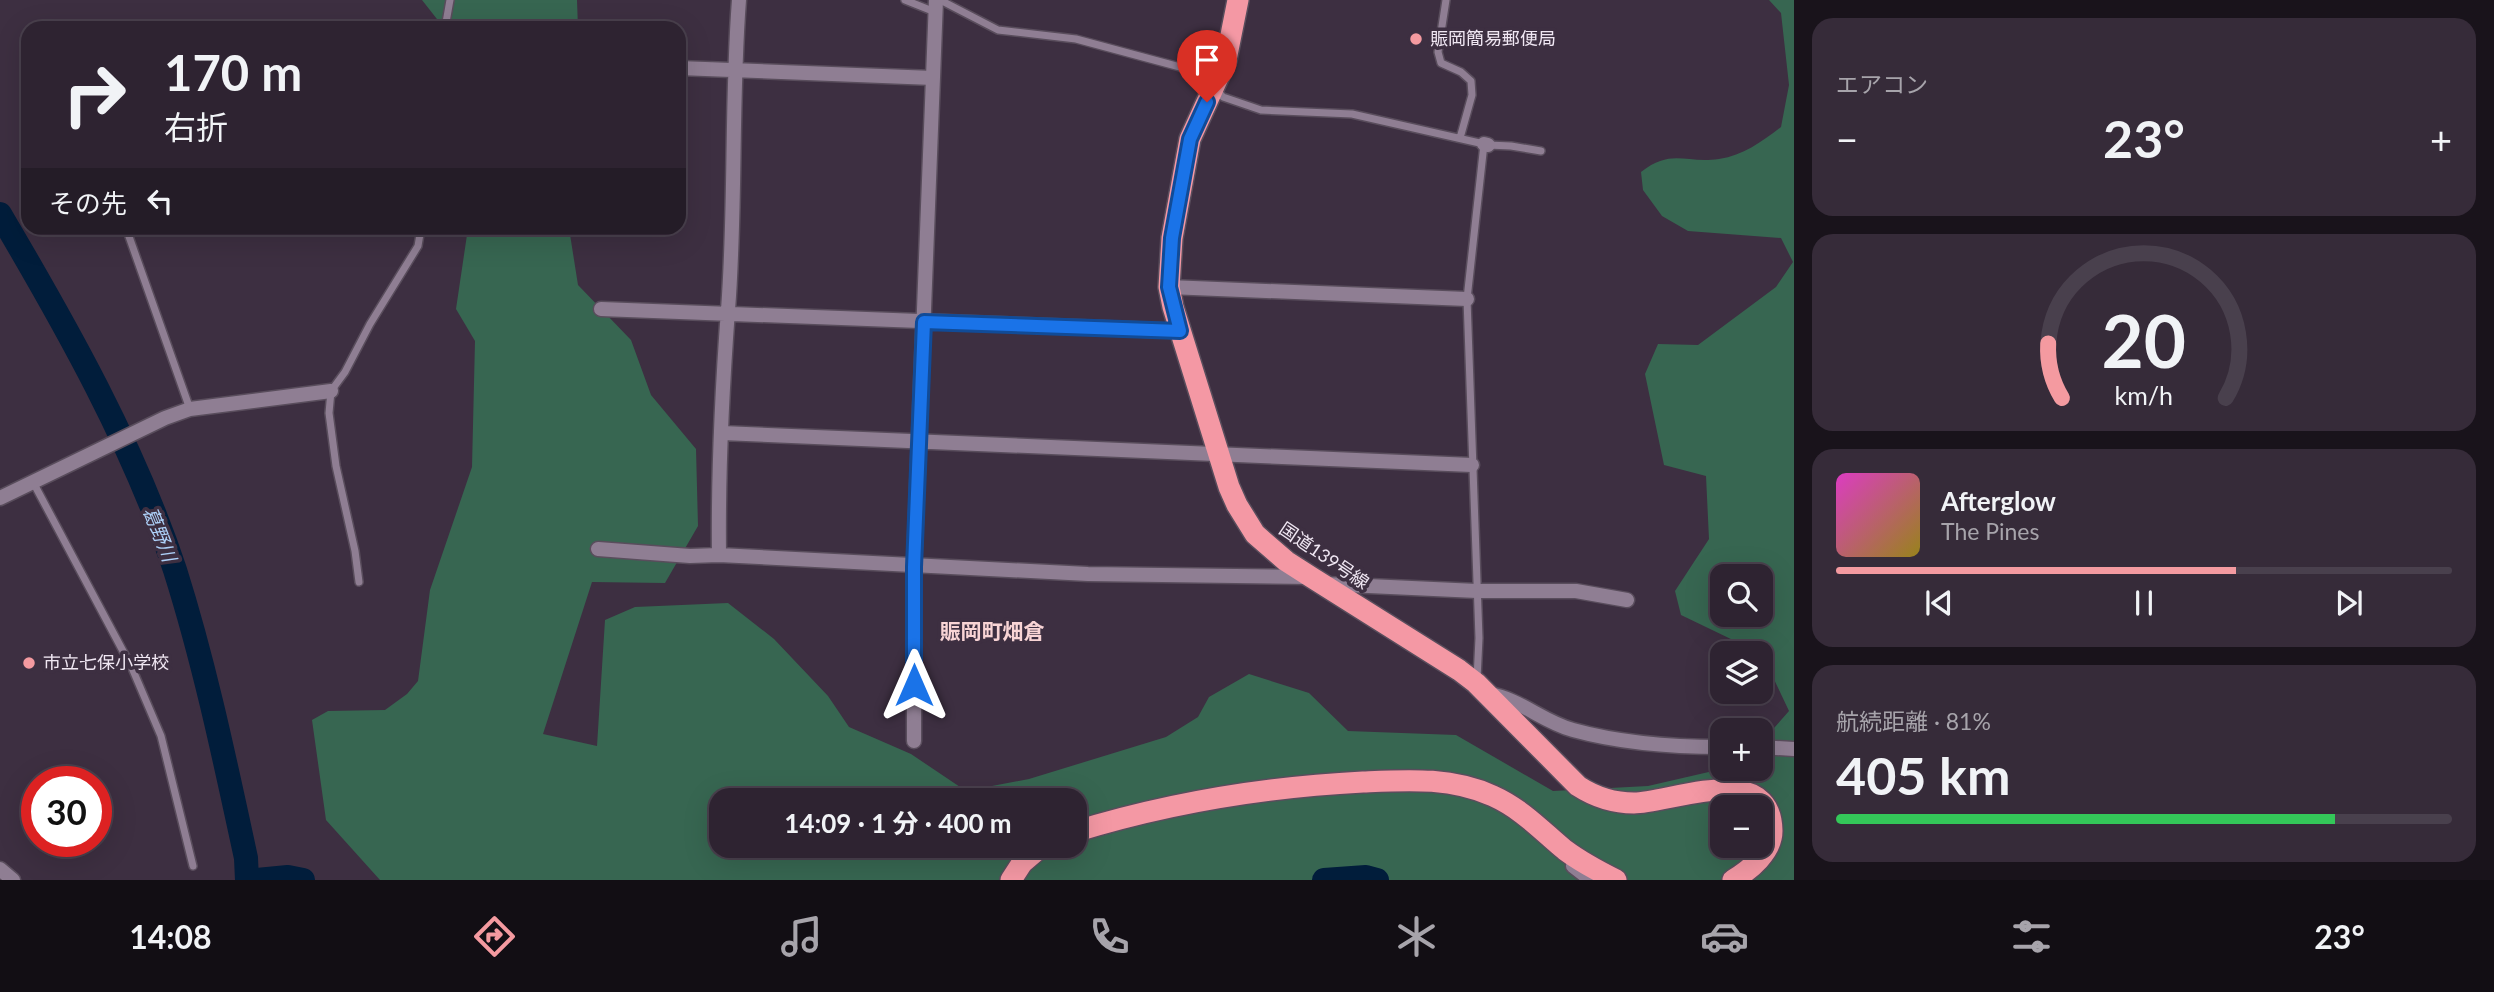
<!DOCTYPE html>
<html lang="ja">
<meta charset="utf-8">
<style>
body{margin:0;font-family:Lato,"Noto Sans JP",sans-serif;background:#362b39;color:#f1f3f6;height:100vh;display:flex;flex-direction:column;font-size:26px;white-space:nowrap}
*{box-sizing:border-box;margin:0}
p{font-size:23px;color:#a7a4ab}
.icon{flex:none;width:38px;height:38px;fill:none;stroke:currentColor;stroke-width:2;stroke-linecap:round;stroke-linejoin:round}
.map{position:relative;flex:1;overflow:hidden}
.sheet{display:flex;flex-direction:column;gap:18px;padding:18px;background:#19131b;width:700px}
.sheet>*{flex:none}
.top-card{position:absolute;left:21px;top:21px;width:665px;height:214px;border-radius:21px;box-shadow:0 7px 28px #0002,0 0 0 2px #49404d;background:#2e2331;color:#f1f3f6;overflow:hidden}
.tools{position:absolute;left:1710px;top:564px;display:grid;gap:14px}
.tools a{display:grid;place-items:center;width:63px;height:63px;border-radius:14px;background:#2e2331;box-shadow:0 7px 28px #0002,0 0 0 2px #49404d;font-size:35px}
.speed{position:absolute;left:21px;top:766px;display:flex;gap:14px;font-size:35px;font-weight:700;text-align:center}
.speed>*{display:grid;place-content:center;width:91px;height:91px;border-radius:50%;background:#2e2331;box-shadow:0 7px 28px #0002,0 0 0 2px #49404d;line-height:1}
.speed .limit{border:10px solid #d22;background:#fff;color:#111}
.pin{position:absolute;display:grid;place-items:center;width:60px;height:60px;color:#fff;margin:-72px -30px;border-radius:50% 50% 50% 0;rotate:-45deg;box-shadow:0 0 7px #0007}
.pin .icon{rotate:45deg}
.me{position:absolute;width:77px;margin:-38px;rotate:0deg;stroke-linejoin:round;filter:drop-shadow(0 0 5px #0008)}
.turn{display:flex;align-items:center;gap:24px;height:147px;padding:0 28px;font-size:32px}
.turn .icon{width:91px;height:91px;stroke-width:2.5}
.turn b{display:block;font-size:49px;line-height:60px}
.then{display:flex;align-items:center;height:66px;padding:0 28px;background:#0003;gap:14px;font-size:26px}
.big{font-size:52px;font-weight:700;line-height:1.1}
.sheet .widget{flex:1;display:flex;flex-direction:column;justify-content:center;gap:10px;min-width:0;padding:0 24px;border-radius:21px;background:#362b39}
.sheet .dial{align-items:center;gap:0}
.dial svg{height:182px;overflow:visible;fill:none;stroke:#49404d;stroke-width:7;stroke-linecap:round;text-anchor:middle}
.dial text{fill:#f1f3f6;stroke:none}
.song{display:flex;align-items:center;gap:21px}
.cover{width:84px;height:84px;border-radius:10px;background:linear-gradient(135deg,hsl(310 70% 55%),hsl(50 70% 35%))}
.played{height:7px;border-radius:4px;background:linear-gradient(90deg,#f49aa0 65%,#49404d 65%)}
.keys{display:flex;justify-content:space-around;direction:ltr}
.heat{display:flex;justify-content:space-between;align-items:center;font-size:38px;direction:ltr}
.charge{height:10px;border-radius:5px;background:linear-gradient(90deg,#34c759 81%,#49404d 0)}
.trip{position:absolute;left:709px;top:788px;width:378px;height:70px;border-radius:21px;background:#2e2331;box-shadow:0 7px 28px #0002,0 0 0 2px #49404d;font-weight:700;line-height:70px;text-align:center}
.dock{display:flex;height:112px;justify-content:space-around;align-items:center;background:#120e14;color:#a7a4ab}
.dock .icon{width:49px;height:49px}
.dock .selected{color:#f49aa0}
.dock b{font-size:32px;color:#f1f3f6}
main{display:flex;flex:1;min-height:0}
.map>svg:first-child{display:block}
.green{fill:#376651;fill-rule:evenodd}
.lines{fill:none;stroke-linecap:round;stroke-linejoin:round}
.river{stroke:#011d3b;stroke-width:24}
.lane-casing{stroke:#594d5c;stroke-width:10}
.street-casing{stroke:#594d5c;stroke-width:17}
.highway-casing{stroke:#594d5c;stroke-width:24}
.lane{stroke:#8f7e93;stroke-width:7}
.street{stroke:#8f7e93;stroke-width:14}
.highway{stroke:#f498a4;stroke-width:21}
.route-casing{stroke:#114b97;stroke-width:18}
.route{stroke:#1a73e8;stroke-width:12}
.poi-dot{fill:#f49aa0;stroke:#3d2f41;stroke-width:2.5}
.labels{text-anchor:middle;stroke-width:7;stroke-linejoin:round;paint-order:stroke}
.poi-label{font-size:18px;fill:#f0e7f3;stroke:#3d2f41;text-anchor:start}
.street-label{font-size:18px;fill:#f0e7f3;stroke:#3d2f41}
.water-label{font-size:19px;font-style:italic;fill:#add0f8;stroke:#3d2f41}
.quarter-label{font-size:21px;font-weight:bold;fill:#f8d4d5;stroke:#3d2f41}
</style>
<main>
<div class="map">
<svg width="1794" height="880" viewBox="0 0 1794 880">
<rect width="100%" height="100%" fill="#3d2f41"/>
<path class="green" d="M422,0H577L578,28H444Z
M1769,0H1794V880H380L326,820L312,720L328,711L385,710L407,694L418,681L430,590L472,467L475,341L456,309L468,228H569L578,285L631,340L651,395L696,449L698,526L665,583L592,582L543,734L597,746L605,620L635,607L728,603L774,639L828,696L849,727L911,754L966,791L1029,779L1166,737L1198,717L1209,697L1249,674L1309,693L1348,731L1456,735L1553,791L1648,786L1726,768H1760L1761,743L1789,711L1762,654L1681,615L1675,591L1709,539L1706,476L1664,465L1645,374L1658,344L1698,345L1776,287L1793,262L1781,238L1688,231L1662,216L1643,190L1641,172C1672,148 1685,164 1719,159C1744,155 1761,142 1781,127L1789,85L1781,13ZM1722,576H1760V614H1722ZM721,800H1074V845H721ZM1722,807H1760V845H1722Z"/>
<g class="lines">
<path class="river" d="M0,214C66,326 134,446 175,570C205,665 225,761 246,858L247,880
M257,880L288,877L303,880
M1324,880L1366,877L1377,880"/>
<defs>
<path id="lane" d="M905,0L935,12
M940,0L998,30L1076,39L1180,67L1215,88L1223,97L1261,110L1352,114L1484,144L1467,299L1479,638L1477,679
M1446,0L1438,52L1441,63L1461,72L1471,81L1472,95L1460,138
M445,28L450,0
M1488,145L1511,146L1541,151
M126,228L190,409
M33,482L132,668L161,736L193,866
M359,582L355,551L336,466L329,413L331,391L345,372L370,324L418,246L421,228"/>
<path id="street" d="M679,68L933,78
M1484,144L1488,145
M1169,287L1467,299
M601,309L1180,331
M722,433L1472,465
M0,498L165,418L190,409L331,391
M598,549L690,556L719,555L1088,574L1310,577
M719,555C718,474 722,391 728,310C736,207 731,103 739,0
M1325,584L1477,591H1576L1627,600
M1489,694C1520,699 1543,722 1573,730C1620,743 1673,747 1722,747
M914,741V567L936,0
M1760,747L1794,749
M1574,859L1573,866L1591,880
M0,869L13,880"/>
<path id="highway" d="M1238,0L1226,60L1190,139L1172,238L1169,287L1173,307L1229,487L1237,505L1255,534L1286,561L1311,577L1459,670L1476,683L1578,786C1595,797 1613,803 1634,803C1670,803 1771,759 1772,831C1772,852 1750,870 1733,880
M1074,832C1168,803 1266,787 1363,782C1408,780 1451,777 1493,796C1522,809 1542,831 1565,850C1581,862 1598,871 1616,880
M1011,880L1022,863L1043,845"/>
</defs>
<use href="#lane" class="lane-casing"/>
<use href="#street" class="street-casing"/>
<use href="#highway" class="highway-casing"/>
<use href="#lane" class="lane"/>
<use href="#street" class="street"/>
<use href="#highway" class="highway"/>
</g>
<g class="lines">
<defs>
<path id="route" d="M914,685V567L924,322L1180,331L1169,287L1172,238L1190,139L1207,102"/>
</defs>
<use href="#route" class="route-casing"/>
<use href="#route" class="route"/>
</g>
<g class="poi-dot">
<circle cx="1416" cy="39" r="7"/>
<circle cx="29" cy="663" r="7"/>
</g>
<g class="labels">
<g class="poi-label">
<text x="1430" y="45">賑岡簡易郵便局</text>
<text x="43" y="669">市立七保小学校</text>
</g>
<g class="street-label">
<text transform="translate(1324 556) rotate(34)" y="6">国道139号線</text>
</g>
<g class="water-label">
<text transform="translate(160 534) rotate(68)" y="7">葛野川</text>
</g>
<g class="quarter-label">
<text x="992" y="639">賑岡町畑倉</text>
</g>
</g>
</svg>
<div class="tools">
<a><svg class="icon" aria-label="search" viewBox="0 0 24 24"><circle cx="10" cy="10" r="6"/><path d="M15 15l6 6"/></svg></a>
<a><svg class="icon" aria-label="layers" viewBox="0 0 24 24"><path d="M12 4l9 5-9 5-9-5zM3 14l9 5 9-5"/></svg></a>
<a>+</a>
<a>−</a>
</div>
<div class="speed"><div class="limit">30</div></div>
<div class="pin" style="left:1207px;top:102px;background:#d93025"><svg class="icon" aria-label="arrive" viewBox="0 0 24 24"><path d="M6 21V4h12l-3 4 3 4H6"/></svg></div>
<svg class="me" style="left:914px;top:685px" viewBox="-20 -20 40 40"><path d="M0-17L14 15 0 8-14 15z" fill="#1a73e8" stroke="#fff" stroke-width="4"/></svg>
<div class="trip">14:09 · 1 分 · 400 m</div>
<div class="top-card">
<div class="turn"><svg class="icon" aria-label="right" viewBox="0 0 24 24"><path d="M7 20v-9h11M14 6l5 5-5 5"/></svg><div><b>170 m</b>右折</div></div>
<div class="then">その先<svg class="icon" aria-label="left" viewBox="0 0 24 24"><path d="M17 20v-9H6M10 6l-5 5 5 5"/></svg></div>
</div>
</div>
<section class="sheet">
<div class="widget"><p>エアコン</p>
<div class="heat"><a>−</a><b class="big">23°</b><a>+</a></div>
</div>
<div class="widget dial"><svg viewBox="0 0 100 80">
<path d="M14 69A42 42 0 1 1 86 69"/>
<path d="M14 69A42 42 0 0 1 8 45" stroke="#f49aa0"/>
<text x="50" y="56" font-size="32" font-weight="700">20</text>
<text x="50" y="72" font-size="11">km/h</text>
</svg></div>
<div class="widget">
<div class="song"><i class="cover"></i><div><b>Afterglow</b><p>The Pines</p></div></div>
<div class="played"></div>
<div class="keys"><svg class="icon" aria-label="previous" viewBox="0 0 24 24"><path d="M18 5L8 12l10 7zM5 5v14"/></svg><svg class="icon" aria-label="pause" viewBox="0 0 24 24"><path d="M8 5v14M16 5v14"/></svg><svg class="icon" aria-label="next" viewBox="0 0 24 24"><path d="M6 5l10 7-10 7zM19 5v14"/></svg></div>
</div>
<div class="widget"><p>航続距離 · 81%</p><b class="big">405 km</b><div class="charge"></div></div>
</section>
</main>
<nav class="dock">
<b>14:08</b>
<svg class="icon selected" aria-label="directions" viewBox="0 0 24 24"><path d="M12 3l9 9-9 9-9-9zM9 14v-3h6M13 9l2 2-2 2"/></svg>
<svg class="icon" aria-label="music" viewBox="0 0 24 24"><path d="M9 18V5l10-2v13"/><circle cx="6" cy="18" r="3"/><circle cx="16" cy="16" r="3"/></svg>
<svg class="icon" aria-label="phone" viewBox="0 0 24 24"><path d="M5 4h4l2 5-3 2q2 4 5 5l2-3 5 2v4C11 20 4 13 5 4z"/></svg>
<svg class="icon" aria-label="climate" viewBox="0 0 24 24"><path d="M12 3v18M4 7l16 10M4 17L20 7"/></svg>
<svg class="icon" aria-label="car" viewBox="0 0 24 24"><path d="M5 17H2v-5l4-1 3-4h7l3 4 3 1v5h-3M9 17h6M6 11h13"/><circle cx="7" cy="17" r="2"/><circle cx="17" cy="17" r="2"/></svg>
<svg class="icon" aria-label="filters" viewBox="0 0 24 24"><path d="M4 7h16M4 17h16"/><circle cx="9" cy="7" r="2"/><circle cx="15" cy="17" r="2"/></svg>
<b>23°</b>
</nav>
